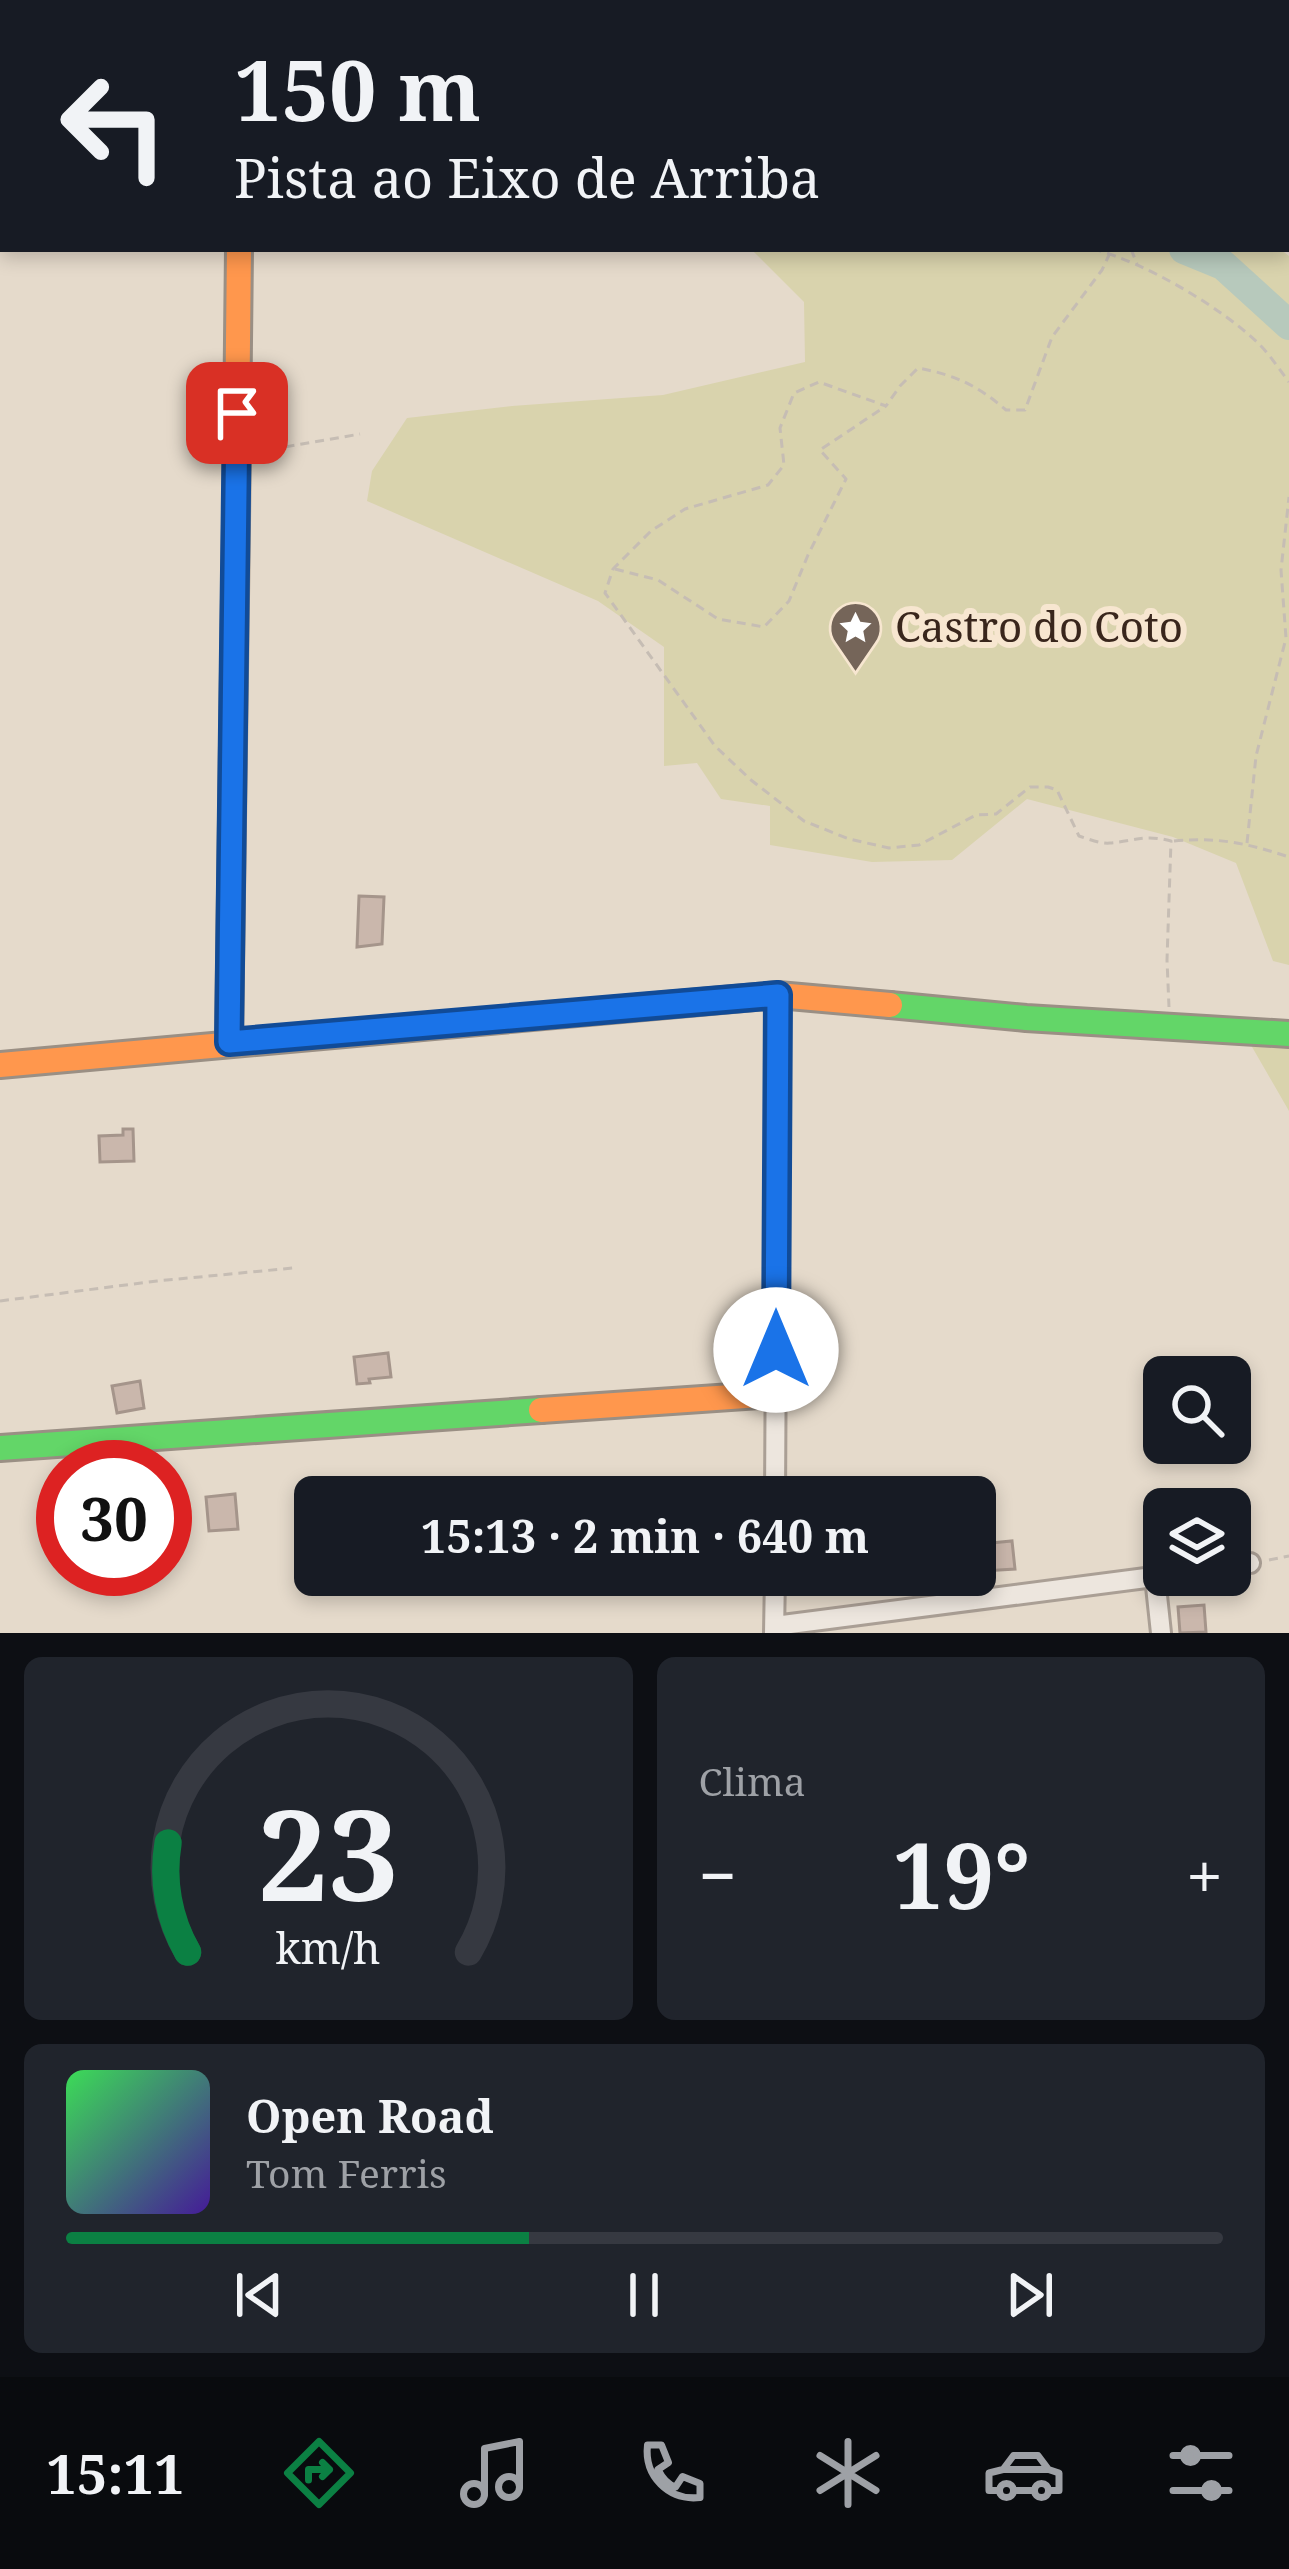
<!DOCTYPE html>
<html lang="es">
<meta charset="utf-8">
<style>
body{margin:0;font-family:"Noto Serif",serif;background:#20242c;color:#f1f3f6;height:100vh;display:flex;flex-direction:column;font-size:45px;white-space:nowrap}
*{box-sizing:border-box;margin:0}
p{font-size:39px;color:#9ea1a6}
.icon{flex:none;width:66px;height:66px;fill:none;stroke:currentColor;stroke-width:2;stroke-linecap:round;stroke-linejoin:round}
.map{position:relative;height:1633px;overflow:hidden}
.sheet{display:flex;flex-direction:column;gap:24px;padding:24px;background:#0d0f14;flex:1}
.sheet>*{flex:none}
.top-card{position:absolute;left:0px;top:0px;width:1290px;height:252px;box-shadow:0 6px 18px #0003;background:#171b24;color:#f1f3f6;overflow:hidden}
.tools{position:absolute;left:1143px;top:1356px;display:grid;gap:24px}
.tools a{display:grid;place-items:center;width:108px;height:108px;border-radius:18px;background:#171b24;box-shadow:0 6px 18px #0003;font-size:60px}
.speed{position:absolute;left:36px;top:1440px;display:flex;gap:24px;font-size:60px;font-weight:700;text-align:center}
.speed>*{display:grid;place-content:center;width:156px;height:156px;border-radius:50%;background:#171b24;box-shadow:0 6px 18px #0003;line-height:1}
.speed .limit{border:18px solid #d22;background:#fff;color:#111}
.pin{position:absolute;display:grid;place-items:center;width:102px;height:102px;color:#fff;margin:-51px;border-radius:24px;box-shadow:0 6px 18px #0006}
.me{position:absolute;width:132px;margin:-66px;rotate:0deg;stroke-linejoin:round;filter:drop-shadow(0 0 9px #0008)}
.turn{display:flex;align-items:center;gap:42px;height:252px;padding:0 36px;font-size:54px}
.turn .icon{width:156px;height:156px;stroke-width:2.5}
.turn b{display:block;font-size:84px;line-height:102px}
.big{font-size:90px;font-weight:700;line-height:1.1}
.sheet .card{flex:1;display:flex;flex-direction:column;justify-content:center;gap:18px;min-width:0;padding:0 42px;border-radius:18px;background:#20242c}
.sheet .dial{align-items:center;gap:0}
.dial svg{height:312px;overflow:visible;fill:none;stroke:#363941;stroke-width:7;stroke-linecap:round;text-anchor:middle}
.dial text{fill:#f1f3f6;stroke:none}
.song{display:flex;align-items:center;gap:36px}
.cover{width:144px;height:144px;border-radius:18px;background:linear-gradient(135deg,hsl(130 70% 55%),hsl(260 70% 35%))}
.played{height:12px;border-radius:6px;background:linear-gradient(90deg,#0b8043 40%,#363941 40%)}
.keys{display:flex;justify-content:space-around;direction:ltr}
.heat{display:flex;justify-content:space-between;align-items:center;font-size:66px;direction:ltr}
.sheet .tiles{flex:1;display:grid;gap:24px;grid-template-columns:1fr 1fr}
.card:last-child{grid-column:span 2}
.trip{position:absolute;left:294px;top:1476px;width:702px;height:120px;border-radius:18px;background:#171b24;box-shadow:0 6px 18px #0003;font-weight:700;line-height:120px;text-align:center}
.tabs{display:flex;height:192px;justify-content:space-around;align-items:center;background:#090b0e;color:#9ea1a6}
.tabs .icon{width:84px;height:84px}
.tabs .active{color:#0b8043}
.tabs b{font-size:54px;color:#f1f3f6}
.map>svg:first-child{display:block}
.green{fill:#d9d3ad}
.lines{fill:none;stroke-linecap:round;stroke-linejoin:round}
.river{stroke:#b7c9bc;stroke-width:30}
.building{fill:#cab7ac;stroke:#a5958b;stroke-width:3}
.street-casing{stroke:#aa9f95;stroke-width:24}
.fast-casing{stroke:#9a8f84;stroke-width:30}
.slow-casing{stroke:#9a8f84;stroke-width:30}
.jam-casing{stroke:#9a8f84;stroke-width:30}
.path{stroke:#c6bdb4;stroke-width:3;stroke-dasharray:9 6;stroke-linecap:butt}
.street{stroke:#ede6de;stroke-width:18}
.fast{stroke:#63d668;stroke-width:24}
.slow{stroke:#ff974d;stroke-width:24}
.jam{stroke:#b3261e;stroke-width:24}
.route-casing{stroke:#114b97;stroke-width:30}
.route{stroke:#1a73e8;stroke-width:21}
.labels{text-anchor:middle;stroke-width:12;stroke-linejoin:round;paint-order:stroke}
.poi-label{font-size:42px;fill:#39261c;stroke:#f7e6d0;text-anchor:start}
</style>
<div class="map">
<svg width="1289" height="1633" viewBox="0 0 1289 1633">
<rect width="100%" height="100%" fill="#e5dacb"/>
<path class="green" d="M751,249H1280L1289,256V965L1273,961L1236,863L1173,837L1027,799L952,860L872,862L770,845V806L721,799L697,763L664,766V647L598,601L367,501L372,471L407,418L512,406L663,395L805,362L804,302Z
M1248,1040L1289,1044V1111Z"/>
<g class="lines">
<path class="river" d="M912,0L915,3
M1184,249L1223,265L1289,325"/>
</g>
<path class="building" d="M359,896L384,897L382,944L357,947Z
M123,1129H133L134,1161L100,1162L99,1136L123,1135Z
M388,1353L391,1377L369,1379L370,1383L357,1384L354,1357Z
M140,1381L144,1408L117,1413L112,1386Z
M235,1494L238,1529L209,1531L206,1497Z
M1012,1541L1015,1569L983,1571L980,1544Z
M1204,1605L1206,1632L1180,1633L1178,1607Z"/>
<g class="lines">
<defs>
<path id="street" d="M239,0V3
M775,1497L778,995
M1230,1566L1250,1563
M1155,1577L1161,1633
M775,1626L1169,1575
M774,1633L775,1575"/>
<path id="fast" d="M890,1005L1026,1018L1289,1034
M0,1448L541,1410"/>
<path id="slow" d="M236,524L239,249
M0,1065L778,995L890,1005
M541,1410L775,1394"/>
<path id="jam" d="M229,1043L236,524"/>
</defs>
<use href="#street" class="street-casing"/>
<use href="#fast" class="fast-casing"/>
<use href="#slow" class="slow-casing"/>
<use href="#jam" class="jam-casing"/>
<path class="path" d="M596,0L598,3
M866,0L872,3
M1093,249C1144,262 1221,307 1259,344C1270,355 1279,369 1289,382
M1131,249L1137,264
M1110,253L1102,270L1052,337L1025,410H1006C977,385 955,375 918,368L900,386L886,406L819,382L794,393L780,428L784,465L768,485L685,509L651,531L613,569L605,593L715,746L751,780L804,821L849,839L889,848L919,845L976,815L996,814L1030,787H1048L1057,790L1079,836C1089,839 1100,844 1110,843C1135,841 1144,834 1171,841L1167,960L1169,1007
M256,452L360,434
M615,569L658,580L718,619L764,627L789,601L808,555L846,479L820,450L886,406
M1174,841C1219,837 1246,843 1289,857
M1247,843L1256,756L1286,638L1281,570L1289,497
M0,1301L157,1281L293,1268
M1269,1560L1289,1556"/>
<use href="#street" class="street"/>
<use href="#fast" class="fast"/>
<use href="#slow" class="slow"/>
<use href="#jam" class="jam"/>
</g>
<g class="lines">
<defs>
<path id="route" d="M237,413L229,1042L778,995L776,1350"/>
</defs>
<use href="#route" class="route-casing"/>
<use href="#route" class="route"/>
</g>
<defs>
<symbol id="sight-pin" viewBox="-11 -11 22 30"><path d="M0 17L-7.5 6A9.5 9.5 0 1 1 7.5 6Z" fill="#756559" stroke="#f7e6d0"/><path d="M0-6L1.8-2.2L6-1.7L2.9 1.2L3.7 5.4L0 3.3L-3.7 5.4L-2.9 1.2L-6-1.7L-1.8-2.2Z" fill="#fff"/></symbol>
</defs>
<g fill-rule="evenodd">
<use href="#sight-pin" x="826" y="598" width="59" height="81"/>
</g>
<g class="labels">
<g class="poi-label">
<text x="895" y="642">Castro do Coto</text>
</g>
</g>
</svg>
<div class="tools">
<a><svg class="icon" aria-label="search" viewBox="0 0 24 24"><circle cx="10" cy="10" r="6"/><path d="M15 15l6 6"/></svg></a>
<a><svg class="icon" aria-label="layers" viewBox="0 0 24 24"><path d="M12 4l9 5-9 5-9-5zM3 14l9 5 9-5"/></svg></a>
</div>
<div class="speed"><div class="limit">30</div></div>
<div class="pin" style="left:237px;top:413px;background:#d93025"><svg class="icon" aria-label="arrive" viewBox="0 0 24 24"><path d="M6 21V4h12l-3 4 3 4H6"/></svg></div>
<svg class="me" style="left:776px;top:1350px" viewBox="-20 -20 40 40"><circle r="19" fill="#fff"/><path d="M0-13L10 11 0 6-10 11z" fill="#1a73e8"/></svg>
<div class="trip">15:13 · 2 min · 640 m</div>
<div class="top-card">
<div class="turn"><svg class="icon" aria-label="left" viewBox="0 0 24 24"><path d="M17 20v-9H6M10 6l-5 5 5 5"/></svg><div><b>150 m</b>Pista ao Eixo de Arriba</div></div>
</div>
</div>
<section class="sheet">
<div class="tiles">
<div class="card dial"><svg viewBox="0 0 100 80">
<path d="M14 69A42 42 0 1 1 86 69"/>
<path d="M14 69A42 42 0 0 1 9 41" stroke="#0b8043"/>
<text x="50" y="56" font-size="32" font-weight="700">23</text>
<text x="50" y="72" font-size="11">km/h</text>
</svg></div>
<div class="card"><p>Clima</p>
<div class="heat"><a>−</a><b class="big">19°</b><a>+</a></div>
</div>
<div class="card">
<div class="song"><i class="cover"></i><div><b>Open Road</b><p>Tom Ferris</p></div></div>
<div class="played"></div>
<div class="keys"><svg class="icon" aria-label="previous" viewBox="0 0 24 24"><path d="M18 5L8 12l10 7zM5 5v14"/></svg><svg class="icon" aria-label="pause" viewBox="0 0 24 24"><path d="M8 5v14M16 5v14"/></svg><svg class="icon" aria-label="next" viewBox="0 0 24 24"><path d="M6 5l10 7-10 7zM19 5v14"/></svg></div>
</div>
</div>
</section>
<nav class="tabs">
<b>15:11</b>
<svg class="icon active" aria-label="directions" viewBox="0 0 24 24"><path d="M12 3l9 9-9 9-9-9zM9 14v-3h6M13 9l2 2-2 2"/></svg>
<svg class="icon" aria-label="music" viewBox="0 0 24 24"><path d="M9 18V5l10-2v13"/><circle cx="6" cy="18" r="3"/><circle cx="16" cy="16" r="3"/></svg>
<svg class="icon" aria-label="phone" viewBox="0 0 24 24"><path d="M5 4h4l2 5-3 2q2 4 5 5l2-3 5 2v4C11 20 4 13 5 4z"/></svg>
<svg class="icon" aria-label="climate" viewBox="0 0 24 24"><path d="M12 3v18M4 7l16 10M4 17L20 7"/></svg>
<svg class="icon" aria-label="car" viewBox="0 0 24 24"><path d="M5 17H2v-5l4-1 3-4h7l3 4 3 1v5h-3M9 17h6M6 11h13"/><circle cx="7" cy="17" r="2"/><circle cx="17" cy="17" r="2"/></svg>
<svg class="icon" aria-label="filters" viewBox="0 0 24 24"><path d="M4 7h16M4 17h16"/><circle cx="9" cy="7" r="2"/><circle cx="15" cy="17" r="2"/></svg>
</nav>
